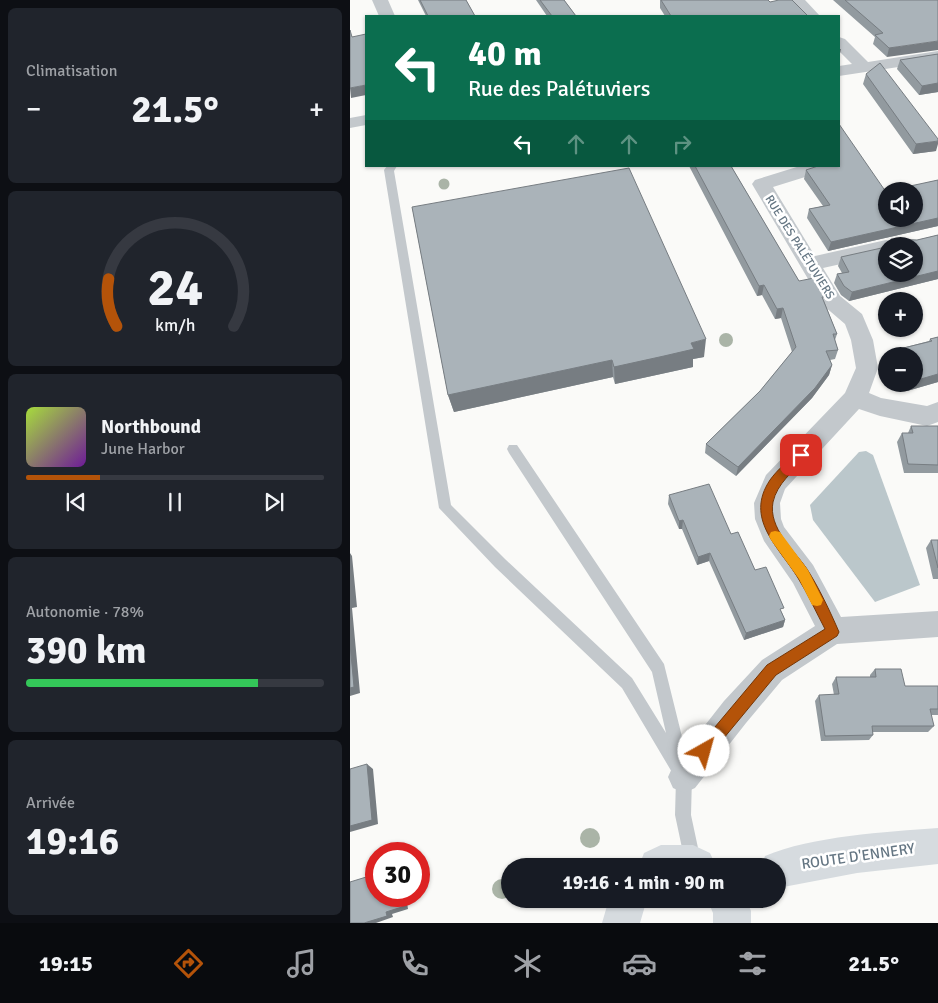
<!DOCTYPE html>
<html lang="fr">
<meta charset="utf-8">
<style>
body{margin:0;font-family:Signika,sans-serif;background:#20242c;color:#f1f3f6;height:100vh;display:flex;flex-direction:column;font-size:19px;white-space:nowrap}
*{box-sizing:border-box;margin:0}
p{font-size:16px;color:#9ea1a6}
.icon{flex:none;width:28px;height:28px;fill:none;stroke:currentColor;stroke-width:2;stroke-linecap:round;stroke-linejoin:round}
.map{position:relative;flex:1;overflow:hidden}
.drawer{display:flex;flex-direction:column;gap:8px;padding:8px;background:#0d0f14;width:350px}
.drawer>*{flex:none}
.banner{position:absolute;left:15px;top:15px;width:475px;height:152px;border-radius:0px;box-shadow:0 1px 4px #0004;background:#0b6e4f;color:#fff;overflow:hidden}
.controls{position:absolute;left:528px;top:182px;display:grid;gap:10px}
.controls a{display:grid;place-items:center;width:45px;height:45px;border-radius:50%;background:#171b24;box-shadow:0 1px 4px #0004;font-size:25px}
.speed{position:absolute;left:15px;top:842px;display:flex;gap:10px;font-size:25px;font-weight:700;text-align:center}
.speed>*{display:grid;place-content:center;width:65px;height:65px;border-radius:50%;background:#171b24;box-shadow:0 1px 4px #0004;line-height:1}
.speed .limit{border:8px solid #d22;background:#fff;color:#111}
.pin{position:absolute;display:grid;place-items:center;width:42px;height:42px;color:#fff;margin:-21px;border-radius:10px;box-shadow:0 2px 8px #0006}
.me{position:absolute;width:55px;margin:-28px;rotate:38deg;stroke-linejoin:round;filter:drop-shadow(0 0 4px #0008)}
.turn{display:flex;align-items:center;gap:18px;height:105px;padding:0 20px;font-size:22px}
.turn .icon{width:65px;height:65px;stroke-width:2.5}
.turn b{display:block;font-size:35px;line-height:42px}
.lanes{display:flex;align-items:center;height:48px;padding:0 20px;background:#0003;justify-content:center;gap:25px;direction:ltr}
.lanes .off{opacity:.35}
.big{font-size:38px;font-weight:700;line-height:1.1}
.drawer .widget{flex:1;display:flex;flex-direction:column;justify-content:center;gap:8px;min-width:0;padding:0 18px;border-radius:8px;background:#20242c}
.drawer .dial{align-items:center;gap:0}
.dial svg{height:130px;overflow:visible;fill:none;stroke:#363941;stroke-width:7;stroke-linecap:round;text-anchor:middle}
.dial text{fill:#f1f3f6;stroke:none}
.song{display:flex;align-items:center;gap:15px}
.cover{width:60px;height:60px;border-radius:8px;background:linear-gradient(135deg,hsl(80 70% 55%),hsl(280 70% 35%))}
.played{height:5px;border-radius:2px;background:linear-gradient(90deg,#b45309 25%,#363941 25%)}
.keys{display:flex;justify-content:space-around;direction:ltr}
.heat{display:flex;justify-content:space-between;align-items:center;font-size:28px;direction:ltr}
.charge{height:8px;border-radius:4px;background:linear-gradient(90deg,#34c759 78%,#363941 0)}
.trip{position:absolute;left:151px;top:858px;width:285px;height:50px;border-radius:25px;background:#171b24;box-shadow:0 1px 4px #0004;font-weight:700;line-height:50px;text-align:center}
.tabs{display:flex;height:80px;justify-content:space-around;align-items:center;background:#090b0e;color:#9ea1a6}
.tabs .icon{width:35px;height:35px}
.tabs .active{color:#b45309}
.tabs b{font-size:22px;color:#f1f3f6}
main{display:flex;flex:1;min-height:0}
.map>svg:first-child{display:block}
.water{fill:#bbc7cb}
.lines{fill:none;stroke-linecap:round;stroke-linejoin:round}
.lane{fill:#c3c8cc;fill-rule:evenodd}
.street{fill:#c3c8cc;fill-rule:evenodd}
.secondary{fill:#d6dbdf;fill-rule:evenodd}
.tree{fill:#aab4a7}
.wall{fill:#929a9f}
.shaded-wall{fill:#777d82}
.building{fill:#aab3b9;stroke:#777d82}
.route{fill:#b45309;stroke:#753606}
.slow{fill:#f59e0b}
.labels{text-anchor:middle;stroke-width:5;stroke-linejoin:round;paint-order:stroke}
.street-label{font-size:12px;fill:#657683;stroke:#fff}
.near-street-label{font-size:15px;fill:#657683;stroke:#fff}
</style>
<main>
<section class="drawer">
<div class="widget"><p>Climatisation</p>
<div class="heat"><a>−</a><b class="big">21.5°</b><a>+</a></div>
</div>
<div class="widget dial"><svg viewBox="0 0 100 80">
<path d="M14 69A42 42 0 1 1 86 69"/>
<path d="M14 69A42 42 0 0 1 9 40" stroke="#b45309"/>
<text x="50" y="56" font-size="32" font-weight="700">24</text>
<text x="50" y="72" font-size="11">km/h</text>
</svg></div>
<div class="widget">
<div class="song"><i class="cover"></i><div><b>Northbound</b><p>June Harbor</p></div></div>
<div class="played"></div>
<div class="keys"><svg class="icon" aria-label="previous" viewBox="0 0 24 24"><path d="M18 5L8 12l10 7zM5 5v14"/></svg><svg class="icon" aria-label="pause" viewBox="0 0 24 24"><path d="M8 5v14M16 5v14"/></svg><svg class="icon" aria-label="next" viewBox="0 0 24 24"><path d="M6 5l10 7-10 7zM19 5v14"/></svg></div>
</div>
<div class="widget"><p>Autonomie · 78%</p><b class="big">390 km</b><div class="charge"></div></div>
<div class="widget"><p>Arrivée</p><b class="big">19:16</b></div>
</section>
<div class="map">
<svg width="588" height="923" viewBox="0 0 588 923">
<rect width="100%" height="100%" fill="#fafaf8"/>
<path class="water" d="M516,451L523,455L570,585L525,602L463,520L460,505L509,452Z"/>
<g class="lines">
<path class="lane" d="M37,166H47L44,171L101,505L155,559L282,678L316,733L302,672L159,453L157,449L159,445H167L314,664L339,765L338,768L342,777L341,815L351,862L350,866H336L335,862L325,815L326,779L272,688L145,567L89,508L34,170Z"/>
<path class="street" d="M22,0H38L45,16H29Z
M440,0H455L470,16H454L442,4Z
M489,37L495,39L518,62L588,51V61L489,76V66L502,64L489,51Z
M16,115V125L0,128V118Z
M450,166H469L470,169L468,173L423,187L465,256L536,240L543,242L546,246H536V254L473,268L490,296L512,314L523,340L528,368L519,393L531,398L577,406L588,402V422L577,426L530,416L509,409L435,489L430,503L431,519L434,527L463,565L491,617L588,611V637L487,644L432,680L396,723L345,788L334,793L323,788L318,777L323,766L374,701L412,660L465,626L443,583L414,541L405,519L404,503L416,475L495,393L506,368L501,340L495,324L474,306L402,184L405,180Z"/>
<path class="secondary" d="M588,828V864L507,873L428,888V866H411L415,856C462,836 536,832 588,828Z
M311,845H343L360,853L366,866H289L294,853Z
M259,899H297L290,923H252Z
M357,899H396L401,911V923H363V913Z"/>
</g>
<g class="tree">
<circle cx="94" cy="184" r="5.5"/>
<circle cx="376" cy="340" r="7"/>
<circle cx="240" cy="838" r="10"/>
<circle cx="152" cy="889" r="10"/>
</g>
<path class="wall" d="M68,0H116L125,16H76Z
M186,0H214L226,16H197Z
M310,0H418L420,2L458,16H315L310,8Z
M483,0H588L537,57L523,44L525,37Z
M588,54V92L569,95L547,69L550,60Z
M516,74L586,151L563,154L513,84Z
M339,166H381L449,281L474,301L487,334L485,340L488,350L485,359L480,360L482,365L479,375L462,398L386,476L355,453L356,444L410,391L442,352L431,318L425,319L412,295L407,296Z
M456,170L536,192L588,180V226L478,251L457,218L459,209L473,206L454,179Z
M62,207L354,357L343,359V367L265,384L263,377L104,412L98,395Z
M588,235V279L499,301L491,295L484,283L487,274L492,273L488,266L491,257L564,246H538L541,239L567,240Z
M588,337V382L557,391L553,384H564V356H539L541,351L579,341L580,339Z
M561,426H588V473H554L547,442L552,433H558Z
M319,495L381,534L405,570L432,613L435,620L433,627L394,640L359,561L347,565L332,529H329L318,504Z
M581,540H588V579H583L576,548Z
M525,669L555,686H588V715H581L584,726L578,732H523V735L519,740L471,741L465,701L469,695H484L482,684L486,677H520V675Z"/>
<path class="shaded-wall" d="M588,41V50L537,57L539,48Z
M489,49H491L489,58Z
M588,83V92L569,95L572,86Z
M16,85V95L1,98L0,88Z
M588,141V144L586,151L563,154L566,144Z
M588,218V226L478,251L481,242Z
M588,271V279L499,301L502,292Z
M414,285L412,295L407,296L409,286Z
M433,308L431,318L425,319L427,309Z
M356,339L354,357L343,359V367L265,384L264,367L341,343Z
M262,360L263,377L104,412L98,395Z
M482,365L479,375L462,398L386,476L388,467Z
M588,374V382L557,391L561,384H564V381Z
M333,520L332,529H329V521Z
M0,553L2,556L7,607L2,608L10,693L0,696Z
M360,553L359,561L347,565L348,557Z
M435,620L433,627L394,640L396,633Z
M17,764L23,769L28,824L0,832V826Z
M51,896H56L58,909L42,914L43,917L26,923H14L36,912Z"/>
<path class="building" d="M70,0H116L125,16H78Z
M190,0H214L226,16H202Z
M311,0H418L420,2L429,0H442L458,16H321Z
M495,0H588V41L539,48L525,35L533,33Z
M0,30L2,37L16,34V85L0,88Z
M588,54V83L572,86L550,60Z
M530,63L588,139V141L566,144L516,74Z
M489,124L536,192V219H564V191H537L588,180V218L481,242L459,209L480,205L456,170L468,166H489Z
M345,166H381L449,281L464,278L475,297H472L487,334H483L488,350L476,351L482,365L465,388L388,467L356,444L410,391L446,347L433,308L427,309L414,285L409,286Z
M279,168L356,339L341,343L344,349L314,356L264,367L262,360L98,395L62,207Z
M588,235V271L502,292L494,286L487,274L499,272L491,257L536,247V274H564V246H540L541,239L567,240Z
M588,337V374L564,381V356H545L541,351L582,341L580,339Z
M561,426H588V465L558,464L552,433H563Z
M359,484L381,534L388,532L405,570L416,567L434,608L430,609L435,620L396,633L360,553L348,557L333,520L329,521L319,495Z
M581,540H588V568Z
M0,644L4,687L0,688Z
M525,669H551L555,686H588V709H580L584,726H522L523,735L475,736L469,695L489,694L486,677H526Z
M17,764L22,820L0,826V769Z
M26,874V896H51L52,907L36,912L37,916L14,923H0V882Z"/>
<path class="route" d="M451,451L455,452L456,455L455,459C443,471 427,484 423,502C418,528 444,550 457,569C469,588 480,611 489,632L487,636L426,675L359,756L354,758L349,756L347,751L349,746L417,665L475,629C466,612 458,594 448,578C429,547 394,519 420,480C427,470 438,461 447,452Z"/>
<path class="slow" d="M425,531L430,532L458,570L473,600L471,605L467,606L462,605L449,579L421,540L419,536L421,532Z"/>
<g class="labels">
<g class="street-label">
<text transform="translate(450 247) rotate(58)" y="4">RUE DES PALÉTUVIERS</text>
</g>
<g class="near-street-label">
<text transform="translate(508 856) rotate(-8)" y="5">ROUTE D'ENNERY</text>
</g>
</g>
</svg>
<div class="controls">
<a><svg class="icon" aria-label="sound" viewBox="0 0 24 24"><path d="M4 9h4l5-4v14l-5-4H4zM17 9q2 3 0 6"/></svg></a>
<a><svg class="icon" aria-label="layers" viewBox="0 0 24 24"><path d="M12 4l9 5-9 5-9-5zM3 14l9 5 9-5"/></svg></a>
<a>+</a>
<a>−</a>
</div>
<div class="speed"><div class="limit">30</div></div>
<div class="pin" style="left:451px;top:455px;background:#d93025"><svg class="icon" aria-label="arrive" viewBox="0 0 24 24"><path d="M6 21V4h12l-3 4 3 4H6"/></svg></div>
<svg class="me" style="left:354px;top:751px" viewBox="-20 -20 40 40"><circle r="19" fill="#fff"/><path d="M0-13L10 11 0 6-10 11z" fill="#b45309"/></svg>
<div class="trip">19:16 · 1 min · 90 m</div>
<div class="banner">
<div class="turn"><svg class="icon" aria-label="left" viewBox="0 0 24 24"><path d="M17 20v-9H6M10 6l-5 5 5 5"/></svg><div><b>40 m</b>Rue des Palétuviers</div></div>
<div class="lanes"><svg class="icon" aria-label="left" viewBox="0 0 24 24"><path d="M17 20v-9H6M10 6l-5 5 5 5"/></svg><svg class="icon off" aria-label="ahead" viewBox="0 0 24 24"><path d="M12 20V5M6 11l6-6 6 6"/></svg><svg class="icon off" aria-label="ahead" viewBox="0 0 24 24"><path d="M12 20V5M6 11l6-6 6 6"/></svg><svg class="icon off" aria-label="right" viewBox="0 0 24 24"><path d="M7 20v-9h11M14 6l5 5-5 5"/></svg></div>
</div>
</div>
</main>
<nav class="tabs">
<b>19:15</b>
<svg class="icon active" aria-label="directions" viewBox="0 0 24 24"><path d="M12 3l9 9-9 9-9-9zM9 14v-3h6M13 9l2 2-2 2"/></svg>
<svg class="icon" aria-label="music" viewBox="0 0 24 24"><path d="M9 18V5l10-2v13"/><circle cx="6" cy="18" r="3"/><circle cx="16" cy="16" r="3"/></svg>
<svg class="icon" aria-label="phone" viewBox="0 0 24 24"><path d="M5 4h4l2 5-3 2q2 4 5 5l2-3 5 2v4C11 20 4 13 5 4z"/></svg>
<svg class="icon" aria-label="climate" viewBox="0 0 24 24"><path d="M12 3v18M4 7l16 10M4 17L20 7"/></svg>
<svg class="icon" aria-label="car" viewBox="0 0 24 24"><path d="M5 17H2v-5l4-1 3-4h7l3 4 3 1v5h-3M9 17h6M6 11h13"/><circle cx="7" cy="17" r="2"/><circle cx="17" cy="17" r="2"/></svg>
<svg class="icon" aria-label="filters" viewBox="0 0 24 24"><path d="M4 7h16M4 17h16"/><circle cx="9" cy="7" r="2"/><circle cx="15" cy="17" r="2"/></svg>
<b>21.5°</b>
</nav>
